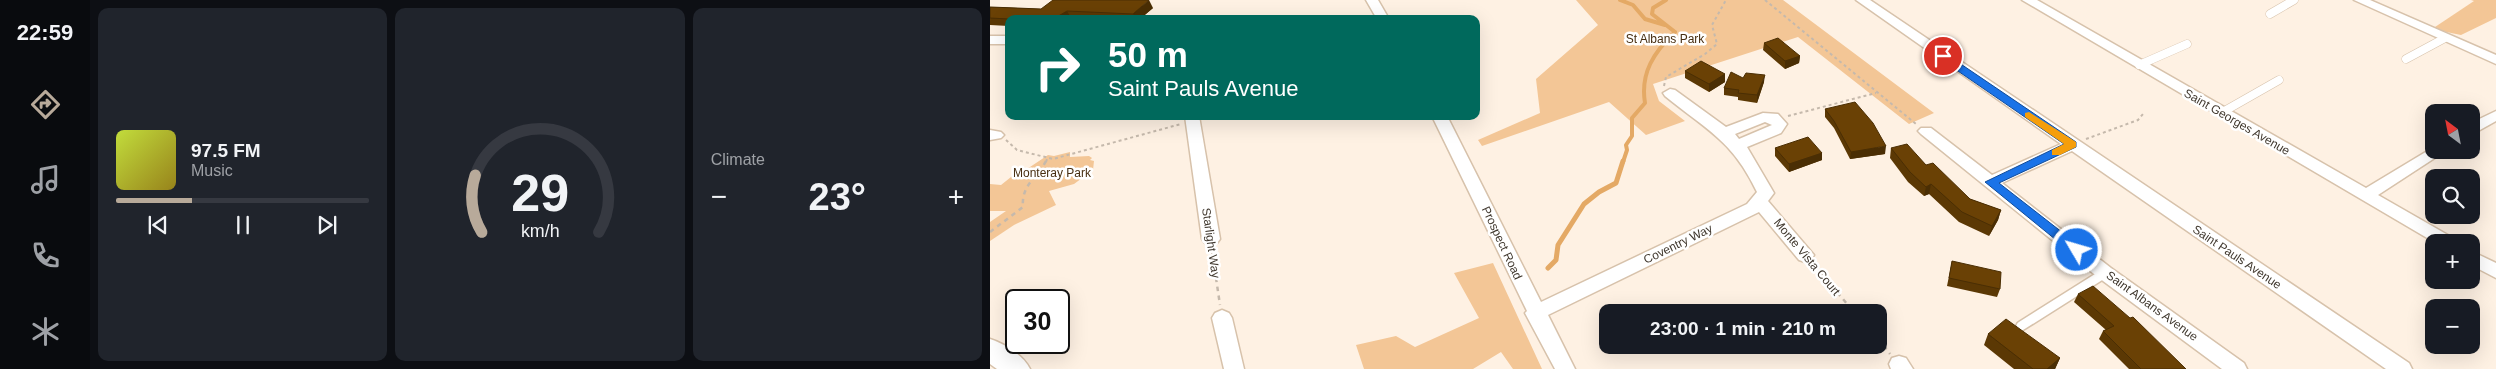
<!DOCTYPE html>
<meta charset="utf-8">
<style>
body{margin:0;font-family:Arial,sans-serif;background:#20242c;color:#f1f3f6;height:100vh;display:flex;flex-direction:column;font-size:19px;white-space:nowrap}
*{box-sizing:border-box;margin:0}
p{font-size:16px;color:#9ea1a6}
.icon{flex:none;width:28px;height:28px;fill:none;stroke:currentColor;stroke-width:2;stroke-linecap:round;stroke-linejoin:round}
.map{position:relative;flex:1;overflow:hidden}
.side{display:flex;flex-direction:column;gap:8px;padding:8px;background:#0d0f14;width:900px}
.side>*{flex:none}
.banner{position:absolute;left:15px;top:15px;width:475px;height:105px;border-radius:10px;box-shadow:0 5px 20px #0002;background:#00695c;color:#fff;overflow:hidden}
.needle{width:32px;rotate:328deg}
.controls{position:absolute;left:1435px;top:104px;display:grid;gap:10px}
.controls a{display:grid;place-items:center;width:55px;height:55px;border-radius:10px;background:#171b24;box-shadow:0 5px 20px #0002;font-size:25px}
.speed{position:absolute;left:15px;top:289px;display:flex;gap:10px;font-size:25px;font-weight:700;text-align:center}
.speed>*{display:grid;place-content:center;width:65px;height:65px;border-radius:50%;background:#171b24;box-shadow:0 5px 20px #0002;line-height:1}
.speed .limit{border:2px solid #111;border-radius:8px;background:#fff;color:#111}
.pin{position:absolute;display:grid;place-items:center;width:42px;height:42px;color:#fff;margin:-21px;border:2px solid #fff;border-radius:50%;box-shadow:0 1px 5px #0007}
.me{position:absolute;width:55px;margin:-28px;rotate:308deg;stroke-linejoin:round;filter:drop-shadow(0 0 4px #0008)}
.turn{display:flex;align-items:center;gap:18px;height:105px;padding:0 20px;font-size:22px}
.turn .icon{width:65px;height:65px;stroke-width:2.5}
.turn b{display:block;font-size:35px;line-height:42px}
.big{font-size:38px;font-weight:700;line-height:1.1}
.side .tile{flex:1;display:flex;flex-direction:column;justify-content:center;gap:8px;min-width:0;padding:0 18px;border-radius:10px;background:#20242c}
.side .dial{align-items:center;gap:0}
.dial svg{height:130px;overflow:visible;fill:none;stroke:#363941;stroke-width:7;stroke-linecap:round;text-anchor:middle}
.dial text{fill:#f1f3f6;stroke:none}
.song{display:flex;align-items:center;gap:15px}
.cover{width:60px;height:60px;border-radius:8px;background:linear-gradient(135deg,hsl(70 70% 55%),hsl(50 70% 35%))}
.played{height:5px;border-radius:2px;background:linear-gradient(90deg,#b8aa9a 30%,#363941 30%)}
.keys{display:flex;justify-content:space-around;direction:ltr}
.heat{display:flex;justify-content:space-between;align-items:center;font-size:28px;direction:ltr}
.side .tiles{flex:1;display:grid;gap:8px;grid-template-columns:repeat(3,1fr)}
.trip{position:absolute;left:609px;top:304px;width:288px;height:50px;border-radius:10px;background:#171b24;box-shadow:0 5px 20px #0002;font-weight:700;line-height:50px;text-align:center}
main{display:flex;flex:1;min-height:0}
.tabs{display:flex;flex-direction:column;width:90px;justify-content:space-around;align-items:center;background:#090b0e;color:#9ea1a6}
.tabs .icon{width:35px;height:35px}
.tabs .selected{color:#b8aa9a}
.tabs b{font-size:22px;color:#f1f3f6}
.map>svg:first-child{display:block}
.green{fill:#f3c696}
.lines{fill:none;stroke-linecap:round;stroke-linejoin:round}
.stream-far1{stroke:#e4a965;stroke-width:4}
.stream{stroke:#e4a965;stroke-width:5}
.service-far1-casing{stroke:#d7c2ab;stroke-width:9}
.service-casing{stroke:#d7c2ab;stroke-width:12}
.minor-casing{stroke:#d7c2ab;stroke-width:3}
.tertiary-casing{stroke:#d7c2ab;stroke-width:3}
.path-far1{stroke:#c5b9ac;stroke-width:2;stroke-dasharray:3 3;stroke-linecap:butt}
.path{stroke:#c5b9ac;stroke-width:2.5;stroke-dasharray:4.5 4.5;stroke-linecap:butt}
.service-far1{stroke:#fff;stroke-width:8}
.service{stroke:#fff;stroke-width:9}
.minor{fill:#fff;fill-rule:evenodd}
.tertiary{fill:#fff;fill-rule:evenodd}
.wall{fill:#5b3804}
.shaded-wall{fill:#4a2e04}
.building{fill:#6a4105;stroke:#4a2e04}
.route{fill:#1a73e8;stroke:#114b97}
.slow{fill:#f59e0b}
.labels{text-anchor:middle;stroke-width:5;stroke-linejoin:round;paint-order:stroke}
.park-label{font-size:12px;fill:#472e11;stroke:#fff}
.street-label{font-size:12px;fill:#40382e;stroke:#fff}
</style>
<main>
<nav class="tabs">
<b>22:59</b>
<svg class="icon selected" aria-label="directions" viewBox="0 0 24 24"><path d="M12 3l9 9-9 9-9-9zM9 14v-3h6M13 9l2 2-2 2"/></svg>
<svg class="icon" aria-label="music" viewBox="0 0 24 24"><path d="M9 18V5l10-2v13"/><circle cx="6" cy="18" r="3"/><circle cx="16" cy="16" r="3"/></svg>
<svg class="icon" aria-label="phone" viewBox="0 0 24 24"><path d="M5 4h4l2 5-3 2q2 4 5 5l2-3 5 2v4C11 20 4 13 5 4z"/></svg>
<svg class="icon" aria-label="climate" viewBox="0 0 24 24"><path d="M12 3v18M4 7l16 10M4 17L20 7"/></svg>
</nav>
<section class="side">
<div class="tiles">
<div class="tile">
<div class="song"><i class="cover"></i><div><b>97.5 FM</b><p>Music</p></div></div>
<div class="played"></div>
<div class="keys"><svg class="icon" aria-label="previous" viewBox="0 0 24 24"><path d="M18 5L8 12l10 7zM5 5v14"/></svg><svg class="icon" aria-label="pause" viewBox="0 0 24 24"><path d="M8 5v14M16 5v14"/></svg><svg class="icon" aria-label="next" viewBox="0 0 24 24"><path d="M6 5l10 7-10 7zM19 5v14"/></svg></div>
</div>
<div class="tile dial"><svg viewBox="0 0 100 80">
<path d="M14 69A42 42 0 1 1 86 69"/>
<path d="M14 69A42 42 0 0 1 10 34" stroke="#b8aa9a"/>
<text x="50" y="56" font-size="32" font-weight="700">29</text>
<text x="50" y="72" font-size="11">km/h</text>
</svg></div>
<div class="tile"><p>Climate</p>
<div class="heat"><a>−</a><b class="big">23°</b><a>+</a></div>
</div>
</div>
</section>
<div class="map">
<svg width="1506" height="369" viewBox="0 0 1506 369">
<rect width="100%" height="100%" fill="#fef1e3"/>
<path class="green" d="M586,0H793L944,113L919,124L808,37L663,84L669,101L695,121L656,135L619,102L492,146L488,140L550,113L546,79L608,25Z
M1481,0H1506V18L1471,35L1442,29L1484,1Z
M80,152V157L99,156L102,158L100,160L104,161L103,170L84,184L59,191L66,205L24,225L0,241V222L16,211H0V184L11,185L26,173L34,174L37,169L58,155L64,156Z
M503,263L552,369H523L511,352L483,369H374L366,345L406,336L425,347L489,318L464,273Z"/>
<g class="lines">
<path class="stream-far1" d="M630,0L643,5L655,19L675,25
M633,162L637,150L636,145L642,136V118L655,103C650,73 664,52 685,32L662,14L663,8L676,0"/>
<path class="stream" d="M558,268L566,260L568,245L594,204L609,192L626,183L633,161"/>
<defs>
<path id="service-far1" d="M1280,14L1304,0
M1416,59L1455,38
M1149,65L1197,44
M1231,113L1289,80"/>
<path id="service" d="M1031,326L1115,273"/>
<path id="minor" d="M376,0H388L399,19H387Z
M866,0H880L1419,363L1422,369H1396L1082,151L1012,183L1121,268L1254,363L1257,369H1232L1109,278L931,134L928,131L931,128H941L1002,175L1071,144Z
M1032,0H1047L1376,188L1444,147V150H1457L1388,195L1463,238L1466,242H1444Z
M1364,0H1380L1506,55V64Z
M0,36H19V44H0Z
M680,89L685,90L736,127L773,113L788,114L797,124L791,133L757,147L784,193L778,201L824,255L821,260L815,262L809,260L769,212L558,315L585,369H565L535,313L537,311L442,116H457L551,302L757,204L767,192C742,140 718,131 675,96L673,93ZM775,122L782,125L749,139L745,134Z
M1506,111V121L1481,135V123Z
M195,116H209L230,239L227,243L221,245L215,243L212,239Z
M0,130L11,132L14,135L11,138L0,140Z
M1481,251L1506,263V278L1481,265Z
M232,310L239,313L242,318L254,369H234L222,318L225,313Z
M909,356L916,358L923,369H901L899,364L902,358Z"/>
<path id="tertiary" d="M0,339C15,344 33,355 40,369H7L0,364Z"/>
</defs>
<use href="#service-far1" class="service-far1-casing"/>
<use href="#service" class="service-casing"/>
<use href="#minor" class="minor-casing"/>
<use href="#tertiary" class="tertiary-casing"/>
<path class="path-far1" d="M775,0L926,124
M674,86L676,77L715,54L727,44L722,25L736,0
M798,116L886,93
M1096,139L1148,120L1153,114
M16,140L27,150L63,159L191,124
M56,162L57,159"/>
<path class="path" d="M0,232L33,207C31,185 47,178 56,161
M222,251L230,305
M824,265L864,312
M888,339L900,354"/>
<use href="#service-far1" class="service-far1"/>
<use href="#service" class="service"/>
<use href="#minor" class="minor"/>
<use href="#tertiary" class="tertiary"/>
</g>
<path class="wall" d="M0,7L51,9L163,8L150,19H97L81,18L80,19H19V26L0,25Z
M774,43L810,56L809,63L795,69L773,50Z
M695,71L735,74V82L719,92L695,78Z
M753,78L774,82L767,103L748,100V97L734,95V88Z
M835,109L895,154L860,159L844,128L835,117Z
M785,148L832,153V160L799,172L785,156Z
M901,148L936,165L980,199L1011,210L1008,220L999,236L969,222L939,194L934,196L918,182L900,158Z
M962,261L1010,289L1007,297L957,286Z
M1088,294L1196,369H1139L1109,339L1113,331L1116,330L1084,302Z
M998,334L1070,358L1065,369H1024L994,345Z"/>
<path class="shaded-wall" d="M159,0L163,8L150,19H146L143,14Z
M77,11L81,18L80,19L65,18Z
M810,56L809,63L795,69V61Z
M735,74V82L719,92V84Z
M775,75L774,82L767,103V95Z
M896,146L895,154L860,159L861,152Z
M832,153V160L799,172V164Z
M941,184L939,194L934,196L936,187Z
M1011,210L1008,220L999,236L1002,226Z
M1070,358L1065,369H1057Z"/>
<path class="building" d="M63,0H159L143,14L77,11L65,18L19,19L0,18V7L51,9Z
M788,38L810,56L795,61L774,43Z
M711,61L735,74L719,84L695,71Z
M741,72L753,78L756,73L775,75L767,95L748,93L749,90L734,88Z
M865,102L883,123L896,146L861,152L844,121L835,109Z
M818,137L832,153L799,164L785,148Z
M917,144L936,165L943,163L980,199L1011,210L1002,226L972,212L941,184L936,187L920,172L901,148Z
M962,261L1011,272L1010,289L959,278Z
M1103,286L1140,318L1143,317L1196,369H1151L1113,331L1124,326L1088,294Z
M1016,319L1070,358L1057,369H1043L998,334Z"/>
<path class="route" d="M949,54H956L1086,142V147L1009,183L1091,247L1093,250L1091,253H1082L995,182L1074,144L949,58Z"/>
<path class="slow" d="M1039,112L1086,142V147L1070,155H1062V150L1074,144L1035,117V113Z"/>
<g class="labels">
<g class="park-label">
<text x="675" y="43">St Albans Park</text>
<text x="62" y="177">Monteray Park</text>
</g>
<g class="street-label">
<text transform="translate(1247 122) rotate(30)" y="4">Saint Georges Avenue</text>
<text transform="translate(221 243) rotate(82)" y="4">Starlight Way</text>
<text transform="translate(512 243) rotate(65)" y="4">Prospect Road</text>
<text transform="translate(688 244) rotate(-26)" y="4">Coventry Way</text>
<text transform="translate(817 257) rotate(50)" y="4">Monte Vista Court</text>
<text transform="translate(1247 257) rotate(34)" y="4">Saint Pauls Avenue</text>
<text transform="translate(1162 306) rotate(36)" y="4">Saint Albans Avenue</text>
</g>
</g>
</svg>
<div class="controls">
<a><svg class="needle" viewBox="-14 -14 28 28"><path d="M0-13l5 13h-10z" fill="#e53935"/><path d="M0 13l5-13h-10z" fill="#9ea1a6"/></svg></a>
<a><svg class="icon" aria-label="search" viewBox="0 0 24 24"><circle cx="10" cy="10" r="6"/><path d="M15 15l6 6"/></svg></a>
<a>+</a>
<a>−</a>
</div>
<div class="speed"><div class="limit">30</div></div>
<div class="pin" style="left:953px;top:56px;background:#d93025"><svg class="icon" aria-label="arrive" viewBox="0 0 24 24"><path d="M6 21V4h12l-3 4 3 4H6"/></svg></div>
<svg class="me" style="left:1087px;top:250px" viewBox="-20 -20 40 40"><circle r="17" fill="#1a73e8" stroke="#fff" stroke-width="3"/><path d="M0-11L8 9 0 5-8 9z" fill="#fff"/></svg>
<div class="trip">23:00 · 1 min · 210 m</div>
<div class="banner">
<div class="turn"><svg class="icon" aria-label="right" viewBox="0 0 24 24"><path d="M7 20v-9h11M14 6l5 5-5 5"/></svg><div><b>50 m</b>Saint Pauls Avenue</div></div>
</div>
</div>
</main>
